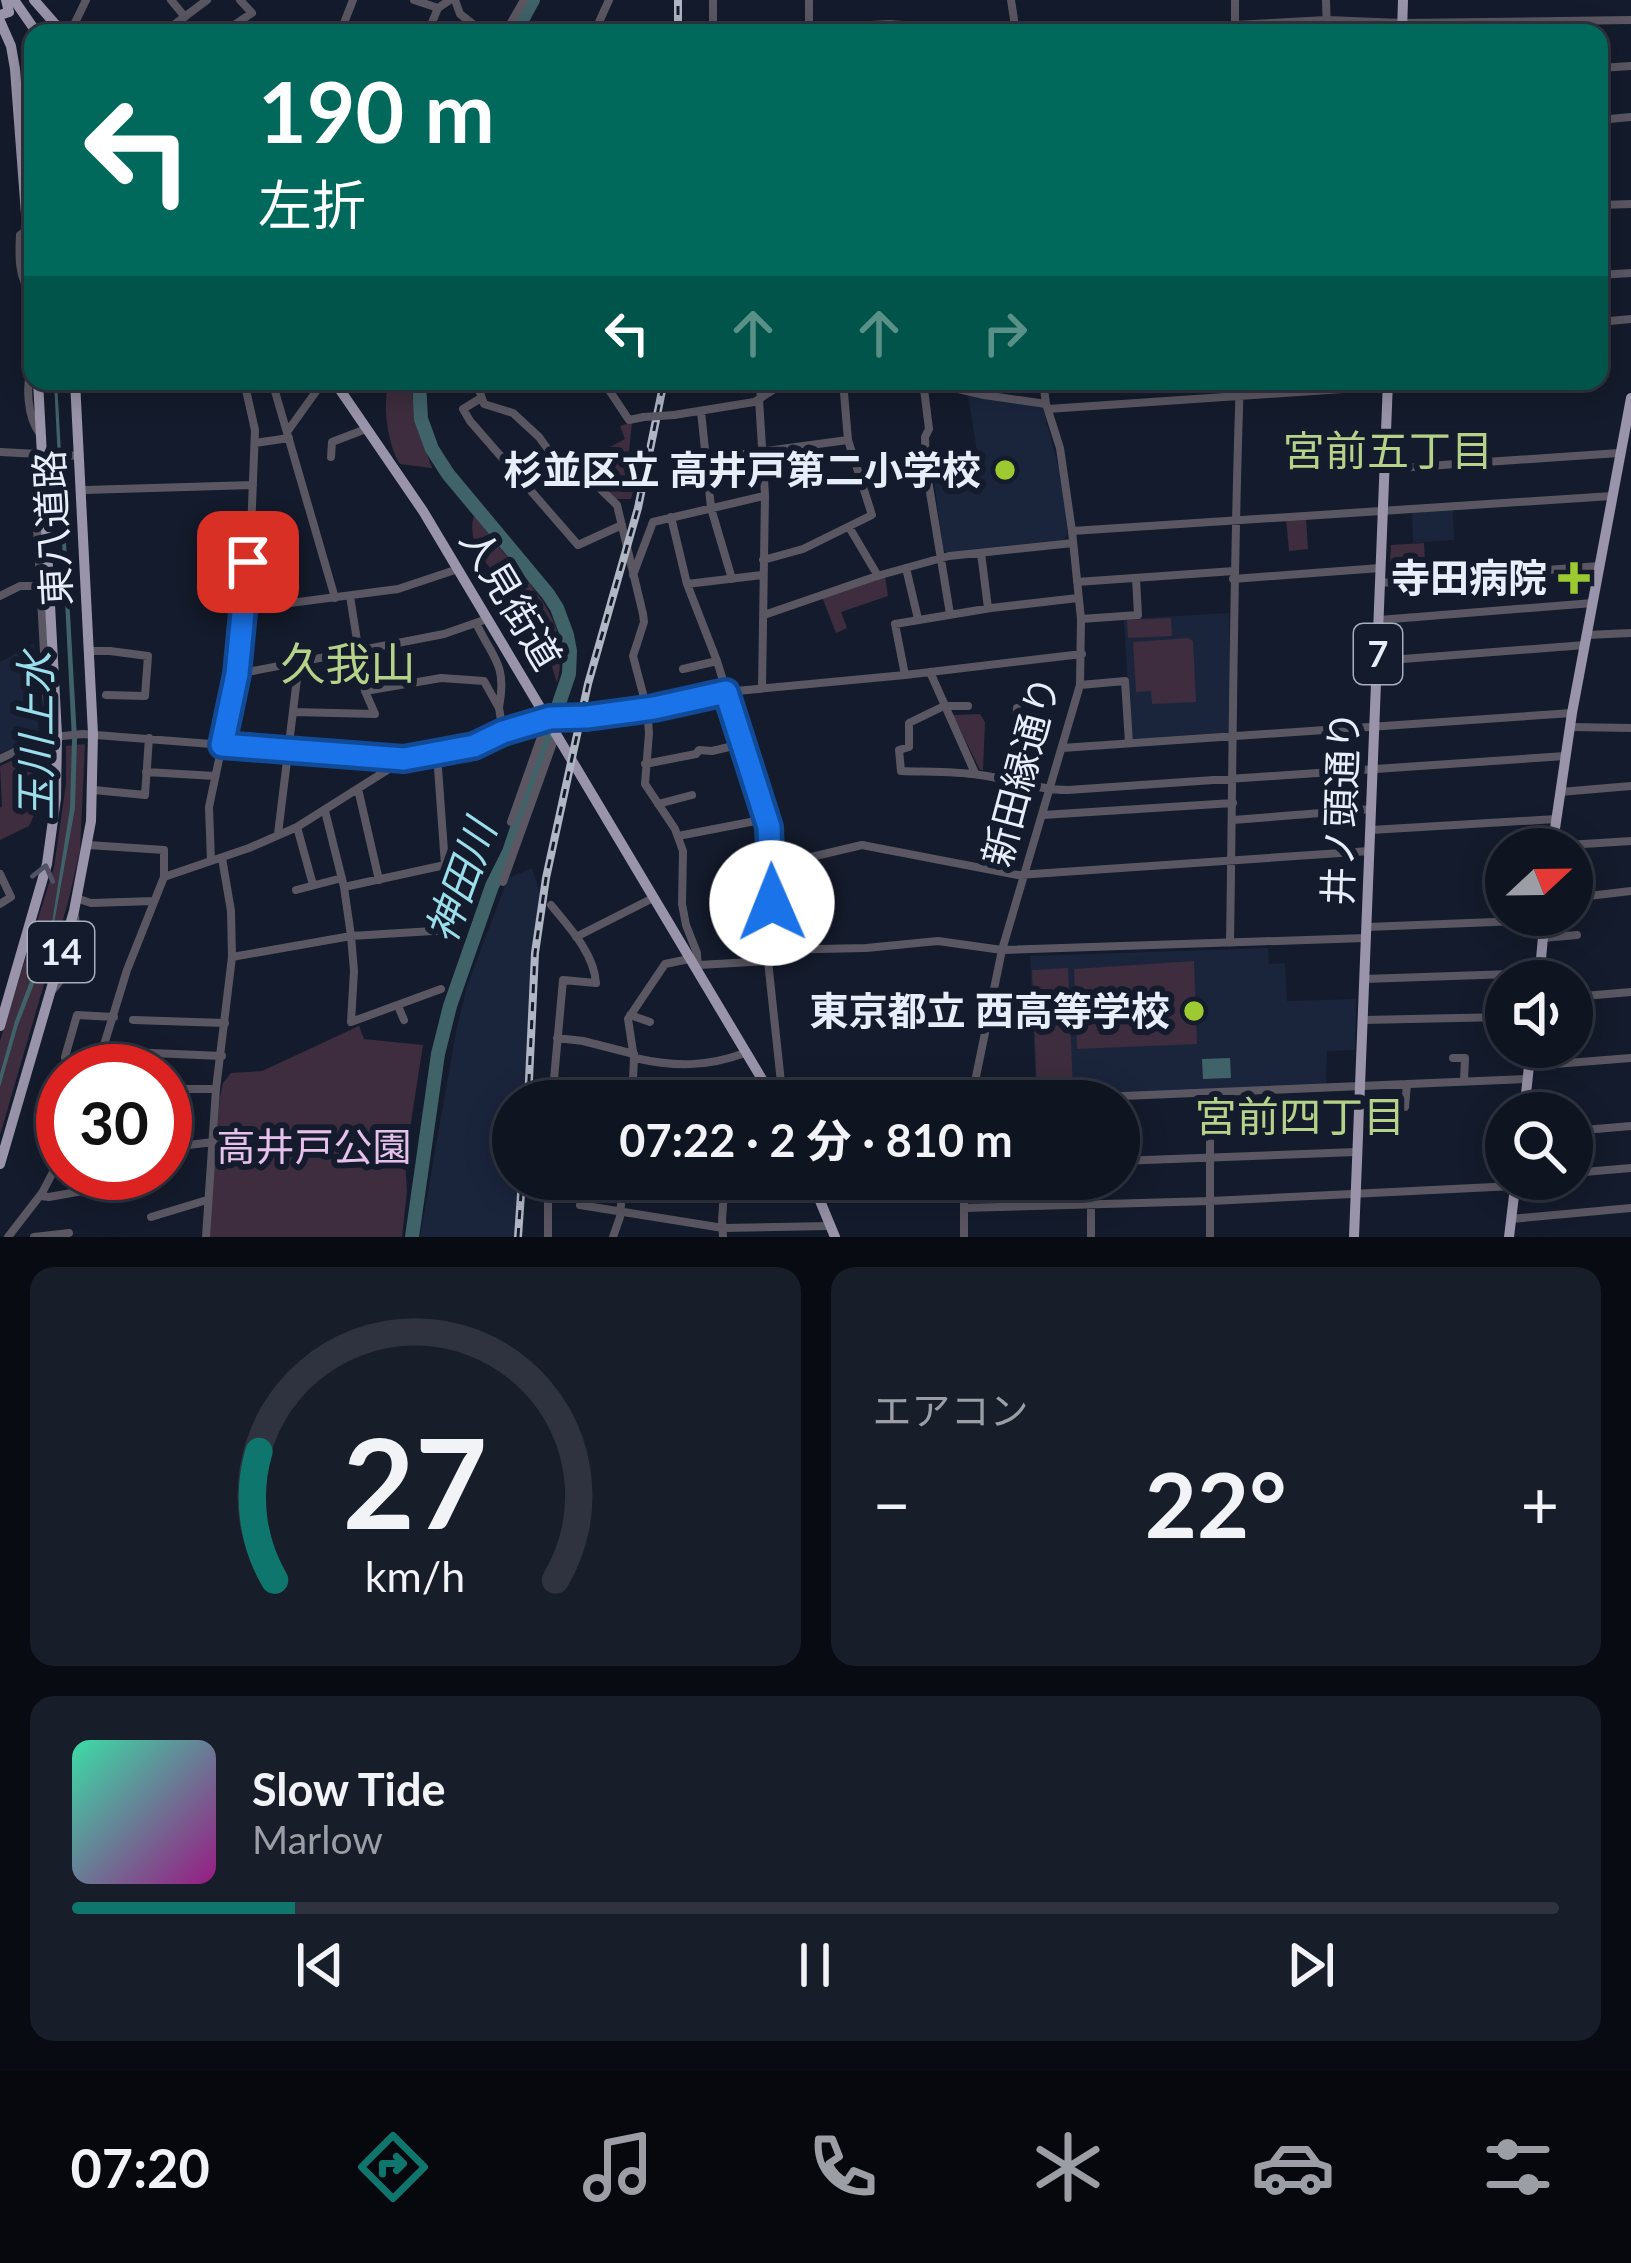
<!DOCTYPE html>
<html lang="ja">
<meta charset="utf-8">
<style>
body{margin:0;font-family:Lato,"Noto Sans JP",sans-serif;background:#181d2a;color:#f1f3f6;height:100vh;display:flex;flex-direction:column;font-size:45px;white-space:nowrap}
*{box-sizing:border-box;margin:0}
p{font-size:39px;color:#9b9ea5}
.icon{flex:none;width:66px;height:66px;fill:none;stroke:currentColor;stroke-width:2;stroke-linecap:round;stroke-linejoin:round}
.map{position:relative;height:1237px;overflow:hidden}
.sheet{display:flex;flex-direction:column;gap:30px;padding:30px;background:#080b12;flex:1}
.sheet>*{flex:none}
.guide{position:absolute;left:24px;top:24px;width:1584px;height:366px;border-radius:24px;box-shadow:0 6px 30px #0003,0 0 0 3px #2f333f;background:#00695c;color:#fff;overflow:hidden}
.needle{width:78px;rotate:68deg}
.buttons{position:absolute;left:1485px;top:828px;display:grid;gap:24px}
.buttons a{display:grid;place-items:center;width:108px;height:108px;border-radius:50%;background:#0f1421;box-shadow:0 6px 30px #0003,0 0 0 3px #2f333f;font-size:60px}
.speed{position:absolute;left:36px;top:1044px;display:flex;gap:24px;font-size:60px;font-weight:700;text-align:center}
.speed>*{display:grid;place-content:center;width:156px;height:156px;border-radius:50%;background:#0f1421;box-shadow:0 6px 30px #0003,0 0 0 3px #2f333f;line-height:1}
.speed .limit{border:18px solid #d22;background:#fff;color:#111}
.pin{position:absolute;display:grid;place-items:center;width:102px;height:102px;color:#fff;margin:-51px;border-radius:24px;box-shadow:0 6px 18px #0006}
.me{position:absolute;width:132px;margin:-66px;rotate:359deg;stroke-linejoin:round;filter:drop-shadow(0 0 9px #0008)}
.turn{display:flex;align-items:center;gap:42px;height:252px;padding:0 36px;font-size:54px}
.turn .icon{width:156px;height:156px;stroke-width:2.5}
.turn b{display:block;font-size:84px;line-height:102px}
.lanes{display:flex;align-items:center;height:114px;padding:0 36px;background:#0003;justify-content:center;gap:60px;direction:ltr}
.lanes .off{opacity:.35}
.big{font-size:90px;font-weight:700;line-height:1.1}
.sheet .widget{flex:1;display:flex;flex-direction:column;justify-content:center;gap:18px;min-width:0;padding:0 42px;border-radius:24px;background:#181d2a}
.sheet .dial{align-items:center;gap:0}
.dial svg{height:312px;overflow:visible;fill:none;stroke:#2f333f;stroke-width:7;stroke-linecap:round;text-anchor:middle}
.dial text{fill:#f1f3f6;stroke:none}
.song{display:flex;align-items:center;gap:36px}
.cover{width:144px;height:144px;border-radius:18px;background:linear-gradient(135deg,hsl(160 70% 55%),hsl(310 70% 35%))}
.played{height:12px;border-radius:6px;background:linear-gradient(90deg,#0f766e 15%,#2f333f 15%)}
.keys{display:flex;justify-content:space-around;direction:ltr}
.heat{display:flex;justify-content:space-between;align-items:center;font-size:66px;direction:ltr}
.sheet .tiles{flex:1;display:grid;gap:30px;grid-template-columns:1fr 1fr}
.widget:last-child{grid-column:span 2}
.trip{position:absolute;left:492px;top:1080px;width:648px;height:120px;border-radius:60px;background:#0f1421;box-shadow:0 6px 30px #0003,0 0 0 3px #2f333f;font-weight:700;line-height:120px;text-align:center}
.tabs{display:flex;height:192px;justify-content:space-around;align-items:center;background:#06080d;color:#9b9ea5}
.tabs .icon{width:84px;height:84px}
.tabs .on{color:#0f766e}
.tabs b{font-size:54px;color:#f1f3f6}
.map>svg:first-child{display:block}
.built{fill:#1a243b}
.green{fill:#3d2d3e}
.water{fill:#406269}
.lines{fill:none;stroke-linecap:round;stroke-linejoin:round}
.river{stroke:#406269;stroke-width:14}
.minor{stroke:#5a5762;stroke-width:8}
.major{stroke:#9994a9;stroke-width:10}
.rail-casing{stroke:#b0b6c4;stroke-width:8}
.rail{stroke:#141b2c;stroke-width:3;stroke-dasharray:9;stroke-linecap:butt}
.minor-bridge{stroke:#5a5762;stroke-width:8}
.oneway{stroke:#505164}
.route-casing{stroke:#114b97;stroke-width:30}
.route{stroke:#1a73e8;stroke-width:21}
.poi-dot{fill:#9dca31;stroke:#141b2c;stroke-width:4.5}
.labels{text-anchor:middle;stroke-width:12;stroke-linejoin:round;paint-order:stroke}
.shield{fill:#141b2c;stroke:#a8aebc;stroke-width:3}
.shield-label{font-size:36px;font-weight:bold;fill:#e7edf9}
.poi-label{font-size:39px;font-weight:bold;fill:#e7edf9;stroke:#141b2c;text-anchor:end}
.street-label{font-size:39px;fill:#e7edf9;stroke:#141b2c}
.park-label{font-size:39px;fill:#e7c1eb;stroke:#141b2c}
.neighbourhood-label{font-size:42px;fill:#b6d188;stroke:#141b2c}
.water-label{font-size:42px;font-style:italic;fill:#99deea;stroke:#141b2c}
.quarter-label{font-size:45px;fill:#b6d188;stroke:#141b2c}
</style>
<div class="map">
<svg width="1631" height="1237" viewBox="0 0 1631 1237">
<rect width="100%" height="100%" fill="#141b2c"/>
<path class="built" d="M968,395L1043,408L1061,477L1068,534L1063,540L946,552L943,549L934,479L951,477L950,463L978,458Z
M1453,509L1454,540L1413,543L1412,510Z
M1229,613L1231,733L1131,741L1124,619Z
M34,643L39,737L0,753V662Z
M532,868L540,893L529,1001L525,1101H513V1179H519L515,1237H420L456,1031L467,986L508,878Z
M1268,948L1269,964L1285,963L1287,1001L1356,999L1355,1050L1327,1051L1326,1086L1036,1095L1030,956Z"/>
<path class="green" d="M390,381H397V385L411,388L417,426L432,468L400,464C388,446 381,402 390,381Z
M632,422L628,462L640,465L631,499H615L589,477L595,467L591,457L625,439L620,426Z
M474,515C486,531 498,546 511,561C544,601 570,628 557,683L541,631L543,611C513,590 462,557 474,515Z
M1306,518L1308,549L1289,551L1286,519Z
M1424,543L1425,561L1390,563L1391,545Z
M885,576L888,596L841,612L847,628L836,633L822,597Z
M1171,618L1172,636L1128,638L1127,620Z
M1188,638L1193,641L1196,702L1152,704L1151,691L1136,692L1133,642Z
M980,714L985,722L983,770H980L953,715Z
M85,744L80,851L68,902L0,1135V1041L54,867L66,784V746Z
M40,748L39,805L29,826L0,840V808L2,806L0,766Z
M1194,961L1197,1044L1077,1049L1074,969Z
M1068,968L1070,1014L1034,1015L1032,970Z
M1070,1017L1073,1089L1037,1090L1034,1018Z
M359,1026L364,1039L423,1045L405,1160L407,1191L402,1237H208L220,1097L223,1083L231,1073L262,1071Z"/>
<path class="water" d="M54,381H57L77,739L75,808L51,940L18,1025L0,1087V1074L15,1021L52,923L70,808L72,740Z
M1230,1058L1231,1078L1203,1079L1202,1059Z"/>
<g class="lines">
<path class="river" d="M515,33L533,0
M412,1237L438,1054L450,1006L492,886L509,852L569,674L570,651L567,635L557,608L548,594L448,474L432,449L421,419L419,381"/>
<path class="minor" d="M171,0L185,17
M414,0L438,8L450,0
M455,0L460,14L474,25L471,33
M809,0V33
M1011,0L1016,33
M1235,0V33
M1326,0L1327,33
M809,28L890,24L997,33
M70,33L86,0
M163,33L207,0
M222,33L252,13L240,0
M340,33L353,0
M424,33L431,25L438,8
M505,33L524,0
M594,33L609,0
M713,33V0
M1084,33L1327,20L1402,23L1631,20
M1599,68L1631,66
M1599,120L1631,117
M1599,205L1631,204
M27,230L20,235C19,253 18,279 31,292
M1599,275L1631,273
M1599,322L1631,319
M33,363C25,384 27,417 40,434
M272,381L335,598
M476,381L484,404L513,413L539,437L559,465L591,480L617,505L643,614L644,622L633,656L647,709L649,733L645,784L675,829L683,851L682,904L686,925L697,953L698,970
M603,381L629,420L644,417
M759,381L761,398
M923,381L929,429L925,437L926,468L950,614
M924,381L984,395L1046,404
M481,398L463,409L470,421L578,545L622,525
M759,399L765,495L762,688
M1048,409L1387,386
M701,411L711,508L732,579
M674,415L754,402L787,381
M287,432L320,386L326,381
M255,443L289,438
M0,452L78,456
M331,457L332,442L366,429
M707,459L848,440
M1384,469L1619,453
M82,493L85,490L253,485
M44,507L38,516L37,527L47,706L55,714
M671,517L687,584L717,661L769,828L773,866L768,961L783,1101
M849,527L878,576
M1072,531L1612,496
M981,553L988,608
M763,560L803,549L872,515L848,440L843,381
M906,568L918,619
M633,575L653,522L764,496
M1233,579L1380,568
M1077,582L1234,571
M1380,583L1599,566
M687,584L762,575
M0,596L20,586H40
M244,609L398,589L458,569
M764,615L877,576L949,556L1073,543
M1081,619L1138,615L1136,578
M1379,620L1593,603
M477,625C494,660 507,665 499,707
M1587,635L1631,633
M89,651H110L148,656L145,696L106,695
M1377,661L1585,645
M683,669L717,661
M930,672L975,773
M237,674L444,634L487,619
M905,675L895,624L991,608L1078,598
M1080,685L1125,681L1129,743
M365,691L441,678L484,681L499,708L503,732
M968,706H944L909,723V747L899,750L901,771C928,772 953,771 980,775C1010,779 1038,790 1068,790L1565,756
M294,712L375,714L365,691L350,596
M1570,727L1631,728
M1062,748L1572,713
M0,759L43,738L83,734L404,759L474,746L503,732L550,718L581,717L654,708L726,692L905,675L1082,654
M645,764L696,754L699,750L712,751L742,744
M146,772L215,776
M1012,781L1017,708
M358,789L379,880
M94,790L145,795L149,738
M1560,792L1631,786
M658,804L692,795
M1043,815L1233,803
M1233,820L1372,809
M511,822L547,720
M297,827L313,885
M1371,830L1556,819
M278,834L299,662
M678,836L766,819
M88,845L164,850V877
M1552,846L1631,841
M211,861L209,807L237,674L251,531L255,430L244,381
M773,866L862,845L1018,875L1370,851
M0,874L11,897L0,904
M503,882L553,743L558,739
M344,887L445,865L437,754
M296,890L342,878
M76,898L91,903L154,901
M1572,898L1631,891
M551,905C569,927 594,953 596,983L563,980L552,1101
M1367,927L1544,920
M576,937L653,898
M1543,938L1577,935
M1230,943C1233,756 1233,568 1240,381
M769,950L866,948L938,941L1002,950L1366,938
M232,957L351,936L344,887L325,811
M699,965L768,961
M1364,979L1540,973
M441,989L351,1022L354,971L351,936L449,930
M51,991C67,979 80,931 74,912
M1572,997L1631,992
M398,1006L404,1020
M630,1015L650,1022
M133,1020L225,1023
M1363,1020L1506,1017
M557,1038L583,1041L634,1054
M104,1051L222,1056
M635,1058C674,1067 707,1067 745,1053
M1453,1058H1465L1464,1081
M98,1065L65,1057L77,1015L114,1017
M1529,1066L1631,1058
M96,1071L127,970L164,877L249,848L297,827L403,760
M781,1083L972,1095
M165,1089H216
M1210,1093V1237
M632,1101L634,1058L628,1019L665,964L689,959
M971,1101L1002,950L1080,685L1081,619L1072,531L1060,448L1046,404L1043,381
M1006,1101L1528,1079
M1405,1107L1407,1084
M1572,1131L1631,1126
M165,1148L213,1142
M1119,1161L1356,1152
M1572,1173L1631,1168
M548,1179V1237
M1091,1179V1237
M818,1193L876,1187L875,1179
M40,1196L49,1197L88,1190
M580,1205L723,1228L830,1226
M964,1208L1211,1201L1514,1186
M151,1217L207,1200
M1511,1219L1631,1208
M8,1237L42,1193L63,1153
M34,1237L69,1233
M206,1237L216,1089L232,957L231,911L222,858
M613,1237L620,1217L623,1179
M723,1237L722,1219L725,1179
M964,1237V1179"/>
<path class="major" d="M14,0L37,33
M34,0L63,33
M0,15L9,12L6,0
M0,21L11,46L15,69L33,306
M1402,33L1403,0
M334,381L423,511L775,1101
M1552,849L1572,713L1631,398
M1539,981L1545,915
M0,1026L47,864L56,798L57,735L38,381
M1524,1113L1531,1047
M0,1164L74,911L91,821L93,734L75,381
M811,1179L835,1237
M1354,1237L1388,381
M1509,1237L1516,1179"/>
<defs>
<path id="rail" d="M678,33V0
M528,1101L535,953L546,878L588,684L638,508L664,381
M518,1237L522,1179"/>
</defs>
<use href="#rail" class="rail-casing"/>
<use href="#rail" class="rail"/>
<path class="minor-bridge" d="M644,417L674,415"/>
</g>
<defs><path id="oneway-chevron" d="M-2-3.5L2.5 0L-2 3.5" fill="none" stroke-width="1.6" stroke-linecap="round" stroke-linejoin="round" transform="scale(3)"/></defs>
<use class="oneway" href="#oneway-chevron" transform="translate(44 873) rotate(-76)"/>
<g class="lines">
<defs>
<path id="route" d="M248,562L237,674L222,745L404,759L474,746L503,732L550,718L587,717L654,708L726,692L769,827L772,903"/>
</defs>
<use href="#route" class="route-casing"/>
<use href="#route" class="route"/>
</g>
<g class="poi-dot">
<circle cx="1005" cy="470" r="12"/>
<path d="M1568 560h12v12h12v12h-12v12h-12v-12h-12v-12h12z"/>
<circle cx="1194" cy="1011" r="12"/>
</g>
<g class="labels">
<g class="shield">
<rect x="1354" y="624" width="48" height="60" rx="9"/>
<rect x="28" y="922" width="66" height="60" rx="9"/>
</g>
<g class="shield-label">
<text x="1378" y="667">7</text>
<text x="61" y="965">14</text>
</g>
<g class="poi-label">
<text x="981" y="484">杉並区立 高井戸第二小学校</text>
<text x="1547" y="592">寺田病院</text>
<text x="1170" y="1025">東京都立 西高等学校</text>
</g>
<g class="street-label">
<text transform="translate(53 528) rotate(-93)" y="14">東八道路</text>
<text transform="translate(511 599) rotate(59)" y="14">人見街道</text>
<text transform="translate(1021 771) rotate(-75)" y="14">新田縁通り</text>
<text transform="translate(1341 808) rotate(-88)" y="14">井ノ頭通り</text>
</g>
<g class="park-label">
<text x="314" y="1161">高井戸公園</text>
</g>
<g class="neighbourhood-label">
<text x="1388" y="466">宮前五丁目</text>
<text x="1300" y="1132">宮前四丁目</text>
</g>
<g class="water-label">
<text transform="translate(36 736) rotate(-90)" y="15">玉川上水</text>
<text transform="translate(461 881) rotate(-70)" y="15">神田川</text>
</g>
<g class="quarter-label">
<text x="348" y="680">久我山</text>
</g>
</g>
</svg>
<div class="buttons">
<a><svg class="needle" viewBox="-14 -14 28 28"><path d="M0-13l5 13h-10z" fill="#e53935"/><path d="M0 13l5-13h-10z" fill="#9b9ea5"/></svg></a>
<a><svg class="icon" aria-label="sound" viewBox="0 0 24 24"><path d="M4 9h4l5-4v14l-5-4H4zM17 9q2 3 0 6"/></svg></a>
<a><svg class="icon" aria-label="search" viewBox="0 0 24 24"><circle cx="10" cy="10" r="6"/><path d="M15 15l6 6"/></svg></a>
</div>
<div class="speed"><div class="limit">30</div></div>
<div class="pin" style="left:248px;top:562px;background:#d93025"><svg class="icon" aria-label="arrive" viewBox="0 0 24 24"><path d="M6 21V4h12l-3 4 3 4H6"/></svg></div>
<svg class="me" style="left:772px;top:903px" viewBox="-20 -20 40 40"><circle r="19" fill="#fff"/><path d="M0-13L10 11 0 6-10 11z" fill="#1a73e8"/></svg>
<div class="trip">07:22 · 2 分 · 810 m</div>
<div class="guide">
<div class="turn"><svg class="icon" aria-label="left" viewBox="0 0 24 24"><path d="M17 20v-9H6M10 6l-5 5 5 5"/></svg><div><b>190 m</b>左折</div></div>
<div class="lanes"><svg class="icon" aria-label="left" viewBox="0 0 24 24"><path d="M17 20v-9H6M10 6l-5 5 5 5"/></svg><svg class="icon off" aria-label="ahead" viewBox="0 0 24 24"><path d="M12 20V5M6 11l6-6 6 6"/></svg><svg class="icon off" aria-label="ahead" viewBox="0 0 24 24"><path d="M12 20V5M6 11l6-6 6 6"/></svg><svg class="icon off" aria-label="right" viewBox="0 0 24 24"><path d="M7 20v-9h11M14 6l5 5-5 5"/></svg></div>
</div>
</div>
<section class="sheet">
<div class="tiles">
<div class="widget dial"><svg viewBox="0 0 100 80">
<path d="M14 69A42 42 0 1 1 86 69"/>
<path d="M14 69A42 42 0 0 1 10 36" stroke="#0f766e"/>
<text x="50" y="56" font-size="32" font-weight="700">27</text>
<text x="50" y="72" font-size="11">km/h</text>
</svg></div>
<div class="widget"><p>エアコン</p>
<div class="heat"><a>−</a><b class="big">22°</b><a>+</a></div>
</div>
<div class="widget">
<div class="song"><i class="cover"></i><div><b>Slow Tide</b><p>Marlow</p></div></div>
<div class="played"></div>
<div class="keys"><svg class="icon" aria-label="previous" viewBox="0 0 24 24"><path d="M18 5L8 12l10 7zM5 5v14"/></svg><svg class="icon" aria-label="pause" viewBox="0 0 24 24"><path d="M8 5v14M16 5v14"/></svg><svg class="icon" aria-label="next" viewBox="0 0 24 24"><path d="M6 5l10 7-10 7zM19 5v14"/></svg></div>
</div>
</div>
</section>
<nav class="tabs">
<b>07:20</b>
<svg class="icon on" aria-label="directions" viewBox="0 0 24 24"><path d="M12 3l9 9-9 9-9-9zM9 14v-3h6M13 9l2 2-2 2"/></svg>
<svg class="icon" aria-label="music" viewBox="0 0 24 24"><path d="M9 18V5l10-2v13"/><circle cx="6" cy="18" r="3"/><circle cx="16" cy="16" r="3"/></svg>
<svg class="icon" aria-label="phone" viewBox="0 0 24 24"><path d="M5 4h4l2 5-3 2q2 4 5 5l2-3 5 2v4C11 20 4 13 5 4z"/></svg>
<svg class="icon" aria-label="climate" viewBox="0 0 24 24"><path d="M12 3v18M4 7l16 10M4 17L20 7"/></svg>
<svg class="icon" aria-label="car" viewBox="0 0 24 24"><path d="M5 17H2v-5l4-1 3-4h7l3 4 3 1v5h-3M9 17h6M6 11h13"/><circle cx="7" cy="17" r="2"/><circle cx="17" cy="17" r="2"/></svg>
<svg class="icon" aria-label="filters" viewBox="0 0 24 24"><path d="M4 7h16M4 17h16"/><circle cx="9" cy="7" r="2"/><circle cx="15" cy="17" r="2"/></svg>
</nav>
